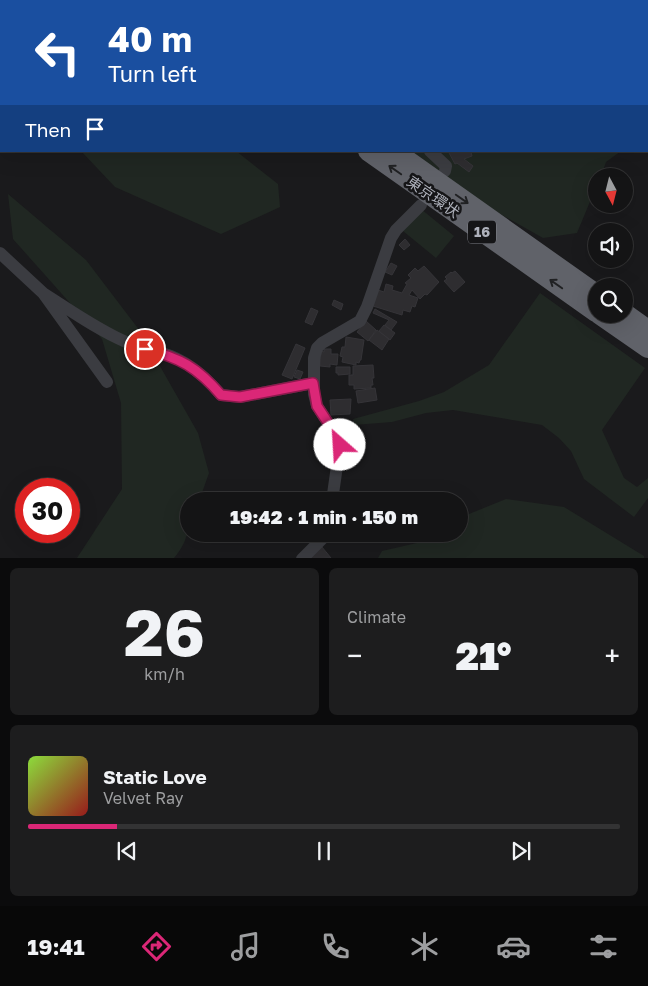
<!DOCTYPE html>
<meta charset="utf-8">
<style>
body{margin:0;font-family:"Golos Text","Noto Sans JP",sans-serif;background:#1d1d1e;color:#f1f3f6;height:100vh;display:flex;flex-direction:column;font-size:19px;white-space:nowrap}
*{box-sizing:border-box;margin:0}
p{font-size:16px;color:#9d9ea0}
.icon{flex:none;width:28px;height:28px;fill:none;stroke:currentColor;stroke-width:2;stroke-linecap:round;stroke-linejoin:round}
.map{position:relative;height:558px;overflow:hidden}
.panel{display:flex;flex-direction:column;gap:10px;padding:10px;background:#0b0b0c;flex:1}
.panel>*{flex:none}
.guide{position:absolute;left:0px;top:0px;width:649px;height:152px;box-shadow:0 5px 20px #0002,0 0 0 1px #333334;background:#1a4fa0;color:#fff;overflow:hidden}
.needle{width:32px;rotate:173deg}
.fabs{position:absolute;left:588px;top:168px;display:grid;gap:10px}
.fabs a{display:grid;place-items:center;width:45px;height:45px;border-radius:50%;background:#141415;box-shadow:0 5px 20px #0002,0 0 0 1px #333334;font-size:25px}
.speed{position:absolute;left:15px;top:478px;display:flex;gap:10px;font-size:25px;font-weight:700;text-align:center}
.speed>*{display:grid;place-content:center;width:65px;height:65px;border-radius:50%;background:#141415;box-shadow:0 5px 20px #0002,0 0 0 1px #333334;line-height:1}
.speed .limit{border:8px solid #d22;background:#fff;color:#111}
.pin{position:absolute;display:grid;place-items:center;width:42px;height:42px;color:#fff;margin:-21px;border:2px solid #fff;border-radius:50%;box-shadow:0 1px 5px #0007}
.me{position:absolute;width:55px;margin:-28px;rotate:334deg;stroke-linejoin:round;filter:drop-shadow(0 0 4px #0008)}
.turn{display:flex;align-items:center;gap:18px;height:105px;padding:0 25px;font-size:22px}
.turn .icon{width:65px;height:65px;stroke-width:2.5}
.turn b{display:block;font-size:35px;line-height:42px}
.then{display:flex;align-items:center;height:48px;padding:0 25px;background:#0003;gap:10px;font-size:19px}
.big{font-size:38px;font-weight:800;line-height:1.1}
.panel .tile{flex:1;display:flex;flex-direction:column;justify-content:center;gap:8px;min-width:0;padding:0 18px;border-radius:8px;background:#1d1d1e}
.panel .dial{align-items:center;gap:0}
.dial b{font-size:65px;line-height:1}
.song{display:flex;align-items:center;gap:15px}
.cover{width:60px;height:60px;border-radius:8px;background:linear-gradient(135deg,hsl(90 70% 55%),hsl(0 70% 35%))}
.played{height:5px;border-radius:2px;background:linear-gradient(90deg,#db2777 15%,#333334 15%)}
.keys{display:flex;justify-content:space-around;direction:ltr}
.heat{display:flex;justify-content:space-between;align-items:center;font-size:28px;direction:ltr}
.panel .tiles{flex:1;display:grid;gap:10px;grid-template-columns:1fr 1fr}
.tile:last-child{grid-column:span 2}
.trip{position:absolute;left:180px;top:492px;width:288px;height:50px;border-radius:25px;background:#141415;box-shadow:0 5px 20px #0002,0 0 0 1px #333334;font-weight:800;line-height:50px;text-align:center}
.tab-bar{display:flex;height:80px;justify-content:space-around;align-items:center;background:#080808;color:#9d9ea0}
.tab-bar .icon{width:35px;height:35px}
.tab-bar .selected{color:#db2777}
.tab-bar b{font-size:22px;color:#f1f3f6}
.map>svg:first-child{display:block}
.green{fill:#202722}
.building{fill:#2e2d30;stroke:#353438}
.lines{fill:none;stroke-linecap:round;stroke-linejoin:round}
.path{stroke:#424348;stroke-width:2;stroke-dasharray:2.5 4;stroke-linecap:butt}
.minor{stroke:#3b3c41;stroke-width:12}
.trunk{stroke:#606269;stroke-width:20}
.oneway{stroke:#202123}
.route-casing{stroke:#8e194d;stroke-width:12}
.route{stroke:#db2777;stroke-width:9}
.labels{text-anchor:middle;stroke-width:5;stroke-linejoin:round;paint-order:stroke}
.shield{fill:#151517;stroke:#80828a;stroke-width:1}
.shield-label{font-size:14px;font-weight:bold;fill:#aeb1bb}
.street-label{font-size:15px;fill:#aeb1bb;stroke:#151517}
</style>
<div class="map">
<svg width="648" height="559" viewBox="0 0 648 559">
<rect width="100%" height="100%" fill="#1a1a1c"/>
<path class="green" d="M0,0L43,1H1V88Z
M81,151H236L278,184L280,207L221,234L115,187Z
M408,151H621L606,162L601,176H596V187L577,233L543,238L470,197Z
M8,194L86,260L140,331L198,433L209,473L199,501H189C189,526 190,539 174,558H77L122,489L121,403L102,339L13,239Z
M421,209L454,236L436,258L403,231Z
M540,293L645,368L602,430L624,478L637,487L648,478V498L634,517L584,479L571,451L559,438L542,425L453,410L426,413L392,422L354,425L353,419L419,401L444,392L489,365Z
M506,499L564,507L644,556V558H378L382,551L430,540L440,534H459V521L469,514Z"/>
<path class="building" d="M448,151H473L471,152L472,156L464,159L473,166L469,172L457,163L455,164Z
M405,239L410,245L404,250L399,245Z
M391,263L397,266L392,275L385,272Z
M424,266L439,282L427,295L425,294L420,299L412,290L409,295L418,298L415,307L412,306L410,312L403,310L402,315L373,306L378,290L384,292L386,284L393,286L392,290L402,293L407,284L405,283L411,278L408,275L415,268L418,271Z
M455,271L465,282L454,292L444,281L447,279L445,277L451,272L452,273Z
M334,300L343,304L341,310L332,305Z
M311,308L318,311L312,325L305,322Z
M375,309L397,322L391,330L385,325L389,320L373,313Z
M366,321L376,330L368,341L357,332Z
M384,325L395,333L390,340L379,331Z
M377,330L389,339L382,350L369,340Z
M346,337L364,340L361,360H360L359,363L356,362V365L342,362L343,357L340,356L342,347H345Z
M296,344L305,348L292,379L282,375Z
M324,349H331V354H338L337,365L330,364V367L320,366L321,351L324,352Z
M373,365L374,378H372L373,385H371V388L354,389V385H349V375H353V366Z
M336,367H350V374L338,375V373H336Z
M297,370L303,372L300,379L294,377Z
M375,388L377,400L358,403L356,391Z
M351,399L350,414L331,415L330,400Z
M388,492L391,497L384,501L381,497Z
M322,547L331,558L307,559Z"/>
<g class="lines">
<path class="path" d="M207,0L209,1"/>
<path class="minor" d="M403,0V1
M430,151L446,166L445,171
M0,253L43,293L107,382
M43,293C70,310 96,329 126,342C137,347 150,350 162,353C187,360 205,376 221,395L240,397L313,383
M332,501L340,445L338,438L317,406L314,394V358L317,348L322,343L360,321L367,307L391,238L396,230L421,205
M302,559L327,534"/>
<path class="trunk" d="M154,0L155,1
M179,0L181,1
M368,151L596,312
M394,151L596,294
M624,313L648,330
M599,314L648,348"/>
</g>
<defs><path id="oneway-shaft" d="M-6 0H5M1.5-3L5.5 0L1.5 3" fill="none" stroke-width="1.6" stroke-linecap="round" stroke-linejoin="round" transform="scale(1.25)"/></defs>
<g class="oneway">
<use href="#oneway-shaft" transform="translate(395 170) rotate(-145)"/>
<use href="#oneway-shaft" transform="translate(462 199) rotate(35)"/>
<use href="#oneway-shaft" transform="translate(556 284) rotate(-145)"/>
</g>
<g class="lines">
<defs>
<path id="route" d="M145,349C180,358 197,367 221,395L240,397L313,383L317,406L338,438L340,445"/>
</defs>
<use href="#route" class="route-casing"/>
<use href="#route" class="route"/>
</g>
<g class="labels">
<rect class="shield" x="468" y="220.5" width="28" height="23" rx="4"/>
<g class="shield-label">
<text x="482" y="237">16</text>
</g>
<g class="street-label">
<text transform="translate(433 197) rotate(35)" y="5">東京環状</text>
</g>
</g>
</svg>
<div class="fabs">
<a><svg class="needle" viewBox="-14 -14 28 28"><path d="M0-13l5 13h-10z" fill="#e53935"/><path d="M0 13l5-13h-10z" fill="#9d9ea0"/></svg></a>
<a><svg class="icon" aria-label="sound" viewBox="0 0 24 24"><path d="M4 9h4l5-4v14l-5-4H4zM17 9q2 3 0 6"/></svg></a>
<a><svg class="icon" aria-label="search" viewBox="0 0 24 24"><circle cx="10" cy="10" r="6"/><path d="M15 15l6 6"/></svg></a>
</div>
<div class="speed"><div class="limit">30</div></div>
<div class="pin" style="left:145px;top:349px;background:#d93025"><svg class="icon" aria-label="arrive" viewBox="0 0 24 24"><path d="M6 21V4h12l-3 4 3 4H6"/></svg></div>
<svg class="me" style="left:340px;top:445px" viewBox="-20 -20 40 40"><circle r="19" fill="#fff"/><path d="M0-13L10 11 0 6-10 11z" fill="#db2777"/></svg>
<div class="trip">19:42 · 1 min · 150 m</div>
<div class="guide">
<div class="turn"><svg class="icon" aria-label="left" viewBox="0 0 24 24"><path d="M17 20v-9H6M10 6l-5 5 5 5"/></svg><div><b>40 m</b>Turn left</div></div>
<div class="then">Then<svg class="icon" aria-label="arrive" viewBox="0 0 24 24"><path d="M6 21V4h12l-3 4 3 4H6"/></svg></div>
</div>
</div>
<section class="panel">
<div class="tiles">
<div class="tile dial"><b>26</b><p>km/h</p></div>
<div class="tile"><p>Climate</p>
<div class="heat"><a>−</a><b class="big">21°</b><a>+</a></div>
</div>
<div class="tile">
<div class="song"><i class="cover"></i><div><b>Static Love</b><p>Velvet Ray</p></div></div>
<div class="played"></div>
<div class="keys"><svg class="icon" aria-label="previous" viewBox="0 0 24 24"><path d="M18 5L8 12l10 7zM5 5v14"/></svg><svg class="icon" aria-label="pause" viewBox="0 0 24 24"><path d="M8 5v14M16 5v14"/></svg><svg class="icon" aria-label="next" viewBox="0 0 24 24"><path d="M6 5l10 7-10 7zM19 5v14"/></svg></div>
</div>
</div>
</section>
<nav class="tab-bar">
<b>19:41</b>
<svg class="icon selected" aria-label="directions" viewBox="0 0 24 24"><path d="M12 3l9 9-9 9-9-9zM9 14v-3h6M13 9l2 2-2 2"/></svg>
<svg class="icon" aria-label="music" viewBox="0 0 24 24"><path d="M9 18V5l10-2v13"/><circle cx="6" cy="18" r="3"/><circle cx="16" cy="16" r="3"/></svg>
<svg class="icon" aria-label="phone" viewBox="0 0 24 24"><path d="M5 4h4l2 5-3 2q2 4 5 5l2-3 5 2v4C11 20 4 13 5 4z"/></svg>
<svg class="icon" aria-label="climate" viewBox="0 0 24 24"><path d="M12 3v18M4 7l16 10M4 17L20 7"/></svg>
<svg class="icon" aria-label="car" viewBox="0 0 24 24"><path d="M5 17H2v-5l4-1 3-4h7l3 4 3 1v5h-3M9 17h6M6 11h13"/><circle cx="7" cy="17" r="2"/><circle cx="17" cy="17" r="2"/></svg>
<svg class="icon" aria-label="filters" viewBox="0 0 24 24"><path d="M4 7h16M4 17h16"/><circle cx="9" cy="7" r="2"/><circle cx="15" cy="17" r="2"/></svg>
</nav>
